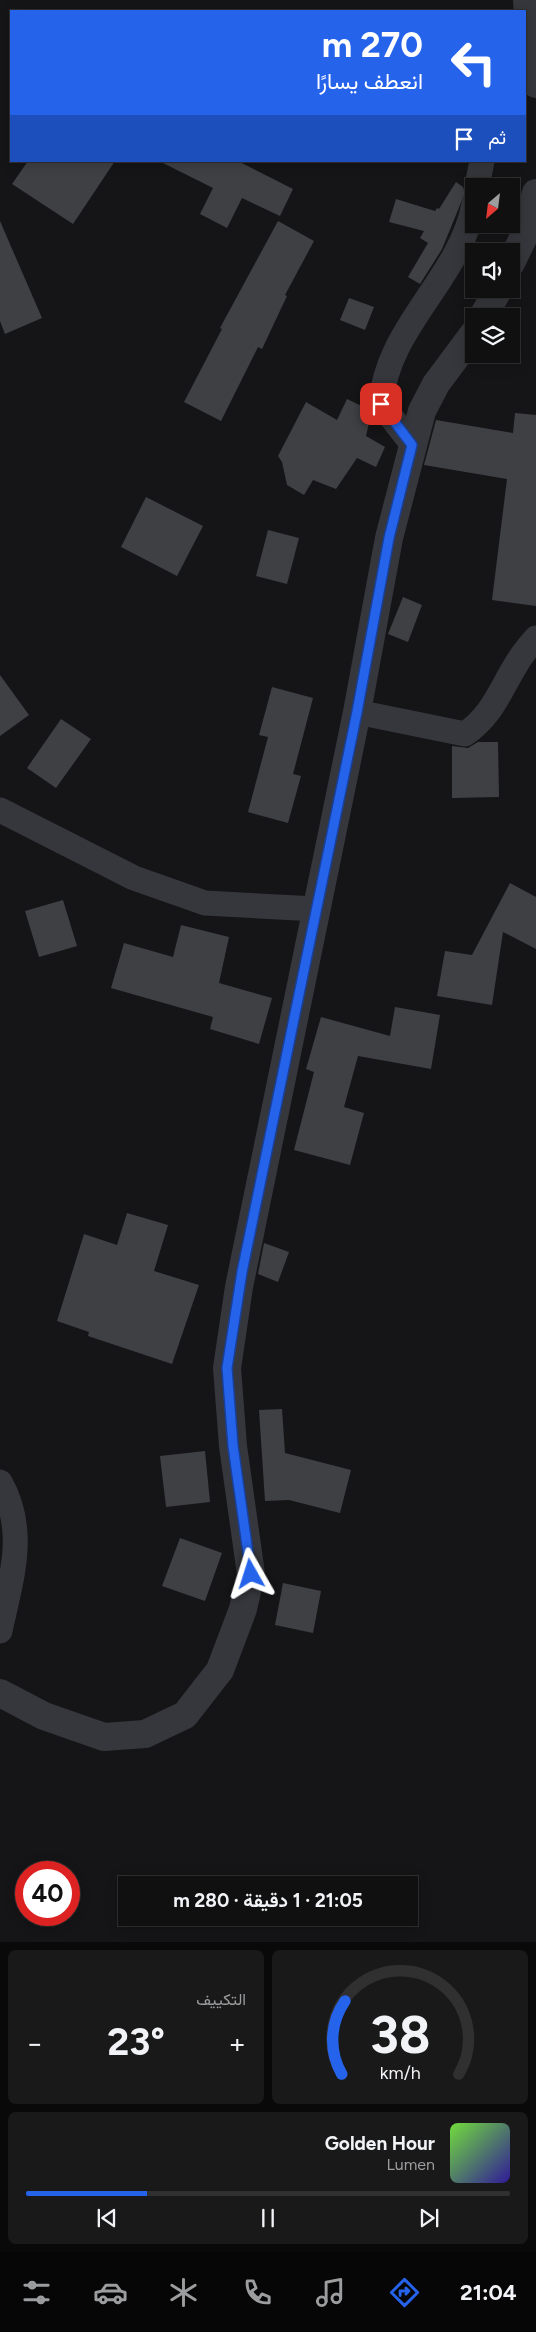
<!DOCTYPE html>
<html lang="ar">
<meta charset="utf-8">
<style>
body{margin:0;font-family:Figtree,Vazirmatn,sans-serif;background:#19191a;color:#f1f3f6;direction:rtl;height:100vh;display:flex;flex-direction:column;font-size:19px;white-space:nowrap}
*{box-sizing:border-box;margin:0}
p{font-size:16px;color:#9c9d9f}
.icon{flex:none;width:28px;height:28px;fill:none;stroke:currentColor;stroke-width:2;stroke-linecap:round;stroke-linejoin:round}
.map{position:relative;height:1942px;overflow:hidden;direction:ltr}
.drawer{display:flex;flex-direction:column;gap:8px;padding:8px;background:#090909;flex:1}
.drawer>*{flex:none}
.hud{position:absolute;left:10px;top:10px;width:516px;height:152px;border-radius:0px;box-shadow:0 2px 12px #0003,0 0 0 1px #303031;direction:rtl;background:#2563eb;color:#fff;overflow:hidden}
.needle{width:32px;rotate:208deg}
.fabs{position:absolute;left:465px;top:178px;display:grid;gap:10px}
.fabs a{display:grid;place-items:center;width:55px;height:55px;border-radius:0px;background:#101011;box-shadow:0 2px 12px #0003,0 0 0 1px #303031;font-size:25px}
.speed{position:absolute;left:15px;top:1861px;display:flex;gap:10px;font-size:25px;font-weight:700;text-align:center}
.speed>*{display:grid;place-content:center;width:65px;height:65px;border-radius:50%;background:#101011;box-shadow:0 2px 12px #0003,0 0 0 1px #303031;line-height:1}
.speed .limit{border:8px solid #d22;background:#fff;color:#111}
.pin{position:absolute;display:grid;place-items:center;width:42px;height:42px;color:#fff;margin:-21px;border-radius:10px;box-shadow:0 2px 8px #0006}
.me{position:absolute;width:55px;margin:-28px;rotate:354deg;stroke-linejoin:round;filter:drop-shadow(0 0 4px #0008)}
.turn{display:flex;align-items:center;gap:18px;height:105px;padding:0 20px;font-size:22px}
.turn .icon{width:65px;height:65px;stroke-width:2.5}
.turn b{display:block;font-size:35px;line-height:42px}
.then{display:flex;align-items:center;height:48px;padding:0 20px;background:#0003;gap:10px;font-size:19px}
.big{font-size:38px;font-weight:700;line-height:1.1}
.drawer .widget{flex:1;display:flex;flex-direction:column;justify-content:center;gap:8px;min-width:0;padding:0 18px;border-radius:8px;background:#19191a}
.drawer .dial{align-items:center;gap:0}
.dial svg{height:130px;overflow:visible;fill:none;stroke:#303031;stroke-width:7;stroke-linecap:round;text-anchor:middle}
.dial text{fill:#f1f3f6;stroke:none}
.song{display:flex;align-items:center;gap:15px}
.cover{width:60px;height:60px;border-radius:8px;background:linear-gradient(135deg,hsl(100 70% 55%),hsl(250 70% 35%))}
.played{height:5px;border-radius:2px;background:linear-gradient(90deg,#2563eb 25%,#303031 25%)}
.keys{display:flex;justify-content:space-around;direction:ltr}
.heat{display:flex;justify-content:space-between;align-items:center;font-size:28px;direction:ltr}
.drawer .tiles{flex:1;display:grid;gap:8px;grid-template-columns:1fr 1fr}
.widget:last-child{grid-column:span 2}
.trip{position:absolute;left:118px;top:1876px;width:300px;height:50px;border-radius:0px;background:#101011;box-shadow:0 2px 12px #0003,0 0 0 1px #303031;font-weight:700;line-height:50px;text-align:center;direction:rtl}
.tab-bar{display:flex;height:80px;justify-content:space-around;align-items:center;background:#060607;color:#9c9d9f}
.tab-bar .icon{width:35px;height:35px}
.tab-bar .active{color:#2563eb}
.tab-bar b{font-size:22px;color:#f1f3f6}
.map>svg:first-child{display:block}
.building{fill:#3f4044}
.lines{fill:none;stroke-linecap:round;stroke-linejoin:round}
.minor{stroke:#36373c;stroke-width:25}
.tertiary{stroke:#36373c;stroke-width:28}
.route-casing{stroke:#184099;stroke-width:12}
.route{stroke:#2563eb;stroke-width:9}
</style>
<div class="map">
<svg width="536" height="1942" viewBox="0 0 536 1942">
<rect width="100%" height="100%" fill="#151517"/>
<path class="building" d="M28,161H115L73,224L12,184Z
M159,161H238L293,189L280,216L242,198L227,228L200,214L213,188Z
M456,182L463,187L465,193L442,249L420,284L408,277L428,243L420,238L424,231L389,222L396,199L435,211L437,208L439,209Z
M0,221L42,318L5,334L0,321Z
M278,221L314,241L285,295L287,296L262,349L258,347L221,421L184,402L222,329L220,328Z
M349,298L374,307L365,330L340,320Z
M347,399L368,409L371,414L366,436L385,447L376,467L357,458L336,489L313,480L304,495L287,485L282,462L278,456L306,402L337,420Z
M515,413L536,415V606L492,600L507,479L424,465L436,420L513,433Z
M146,497L203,526L177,576L121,547Z
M268,530L299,538L287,584L256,576Z
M403,597L422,605L408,642L388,634Z
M0,675L29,715L0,736Z
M272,687L313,698L293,774L301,776L288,823L248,812L268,737L259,735Z
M61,719L91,739L56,788L27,768Z
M478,742H498L499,797L452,798V746L468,748Z
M510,883L536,897V949L503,932L492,1005L437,996L445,951L472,955Z
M63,900L77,946L39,957L25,911Z
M181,925L229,937L219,983L272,998L259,1044L210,1029L213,1017L111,988L124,943L173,957Z
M395,1007L440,1015L431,1069L358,1056L344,1107L364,1113L350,1165L294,1150L314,1072L306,1069L321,1017L390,1036Z
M127,1213L168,1225L154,1271L199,1285L172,1364L88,1336L89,1332L57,1321L84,1234L117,1245Z
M264,1243L289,1252L278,1282L258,1274Z
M282,1409L285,1453L351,1470L340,1513L289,1500L265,1501L259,1410Z
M205,1451L210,1502L166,1507L160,1456Z
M180,1538L222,1553L205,1601L162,1586Z
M283,1583L321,1591L313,1633L275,1625Z"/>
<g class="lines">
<path class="minor" d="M477,186L482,161
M413,445L381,404C386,327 460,279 474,204
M357,712L465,734C493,715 500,690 517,663C522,654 529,646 536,638
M0,810L134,878L205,903L316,909
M0,1482C28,1531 11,1579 0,1631"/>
<path class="tertiary" d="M527,0L529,35L536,84
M511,263L525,234L536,193
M483,316L499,289
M0,1693L44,1716L104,1737L145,1734L185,1715L220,1670L243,1609L251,1574L233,1446L227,1368L239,1287L357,712L389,538L422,411L436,384L474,333"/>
</g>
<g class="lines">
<defs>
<path id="route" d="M251,1574L233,1446L227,1368L242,1272L357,712L389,538L412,445L381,404"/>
</defs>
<use href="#route" class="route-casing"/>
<use href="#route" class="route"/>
</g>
</svg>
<div class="fabs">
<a><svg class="needle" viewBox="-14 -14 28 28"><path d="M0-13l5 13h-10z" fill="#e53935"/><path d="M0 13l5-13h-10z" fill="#9c9d9f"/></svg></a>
<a><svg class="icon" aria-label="sound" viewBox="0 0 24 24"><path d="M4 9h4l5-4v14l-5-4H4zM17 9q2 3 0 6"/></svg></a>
<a><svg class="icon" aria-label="layers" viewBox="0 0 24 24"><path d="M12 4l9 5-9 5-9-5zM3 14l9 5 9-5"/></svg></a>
</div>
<div class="speed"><div class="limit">40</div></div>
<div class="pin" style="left:381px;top:404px;background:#d93025"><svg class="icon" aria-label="arrive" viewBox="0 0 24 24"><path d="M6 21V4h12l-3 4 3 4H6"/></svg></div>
<svg class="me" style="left:251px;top:1574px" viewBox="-20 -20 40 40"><path d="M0-17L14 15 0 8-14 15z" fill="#2563eb" stroke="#fff" stroke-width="4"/></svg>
<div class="trip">21:05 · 1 دقيقة · 280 m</div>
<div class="hud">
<div class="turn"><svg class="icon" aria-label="left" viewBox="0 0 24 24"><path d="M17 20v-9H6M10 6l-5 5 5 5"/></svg><div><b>270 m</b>انعطف يسارًا</div></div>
<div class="then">ثم<svg class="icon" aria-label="arrive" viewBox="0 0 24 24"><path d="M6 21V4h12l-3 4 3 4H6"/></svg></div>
</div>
</div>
<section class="drawer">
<div class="tiles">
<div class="widget dial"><svg viewBox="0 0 100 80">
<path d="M14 69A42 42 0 1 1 86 69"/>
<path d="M14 69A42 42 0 0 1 16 24" stroke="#2563eb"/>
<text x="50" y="56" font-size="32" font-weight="700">38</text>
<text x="50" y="72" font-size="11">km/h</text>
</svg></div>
<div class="widget"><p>التكييف</p>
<div class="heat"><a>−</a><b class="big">23°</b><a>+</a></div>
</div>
<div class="widget">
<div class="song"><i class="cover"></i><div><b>Golden Hour</b><p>Lumen</p></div></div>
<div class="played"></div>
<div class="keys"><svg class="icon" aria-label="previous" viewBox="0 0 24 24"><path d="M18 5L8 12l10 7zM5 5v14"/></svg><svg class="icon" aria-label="pause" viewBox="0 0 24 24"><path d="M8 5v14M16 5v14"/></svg><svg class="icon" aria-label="next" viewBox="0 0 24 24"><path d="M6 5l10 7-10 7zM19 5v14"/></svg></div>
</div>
</div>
</section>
<nav class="tab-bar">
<b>21:04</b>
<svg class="icon active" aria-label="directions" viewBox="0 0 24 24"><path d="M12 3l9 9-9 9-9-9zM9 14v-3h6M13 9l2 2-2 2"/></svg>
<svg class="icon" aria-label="music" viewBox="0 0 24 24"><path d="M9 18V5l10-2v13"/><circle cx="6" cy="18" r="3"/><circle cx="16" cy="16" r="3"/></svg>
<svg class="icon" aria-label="phone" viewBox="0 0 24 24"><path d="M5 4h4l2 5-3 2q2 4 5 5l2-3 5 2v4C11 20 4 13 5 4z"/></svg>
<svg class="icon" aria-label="climate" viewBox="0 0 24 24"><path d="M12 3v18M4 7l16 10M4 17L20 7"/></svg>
<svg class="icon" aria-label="car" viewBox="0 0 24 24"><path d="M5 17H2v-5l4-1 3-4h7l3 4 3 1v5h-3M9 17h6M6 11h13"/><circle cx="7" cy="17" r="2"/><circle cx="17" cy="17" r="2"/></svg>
<svg class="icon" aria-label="filters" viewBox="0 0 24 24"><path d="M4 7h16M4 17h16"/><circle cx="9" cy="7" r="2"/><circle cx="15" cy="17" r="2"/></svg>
</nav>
